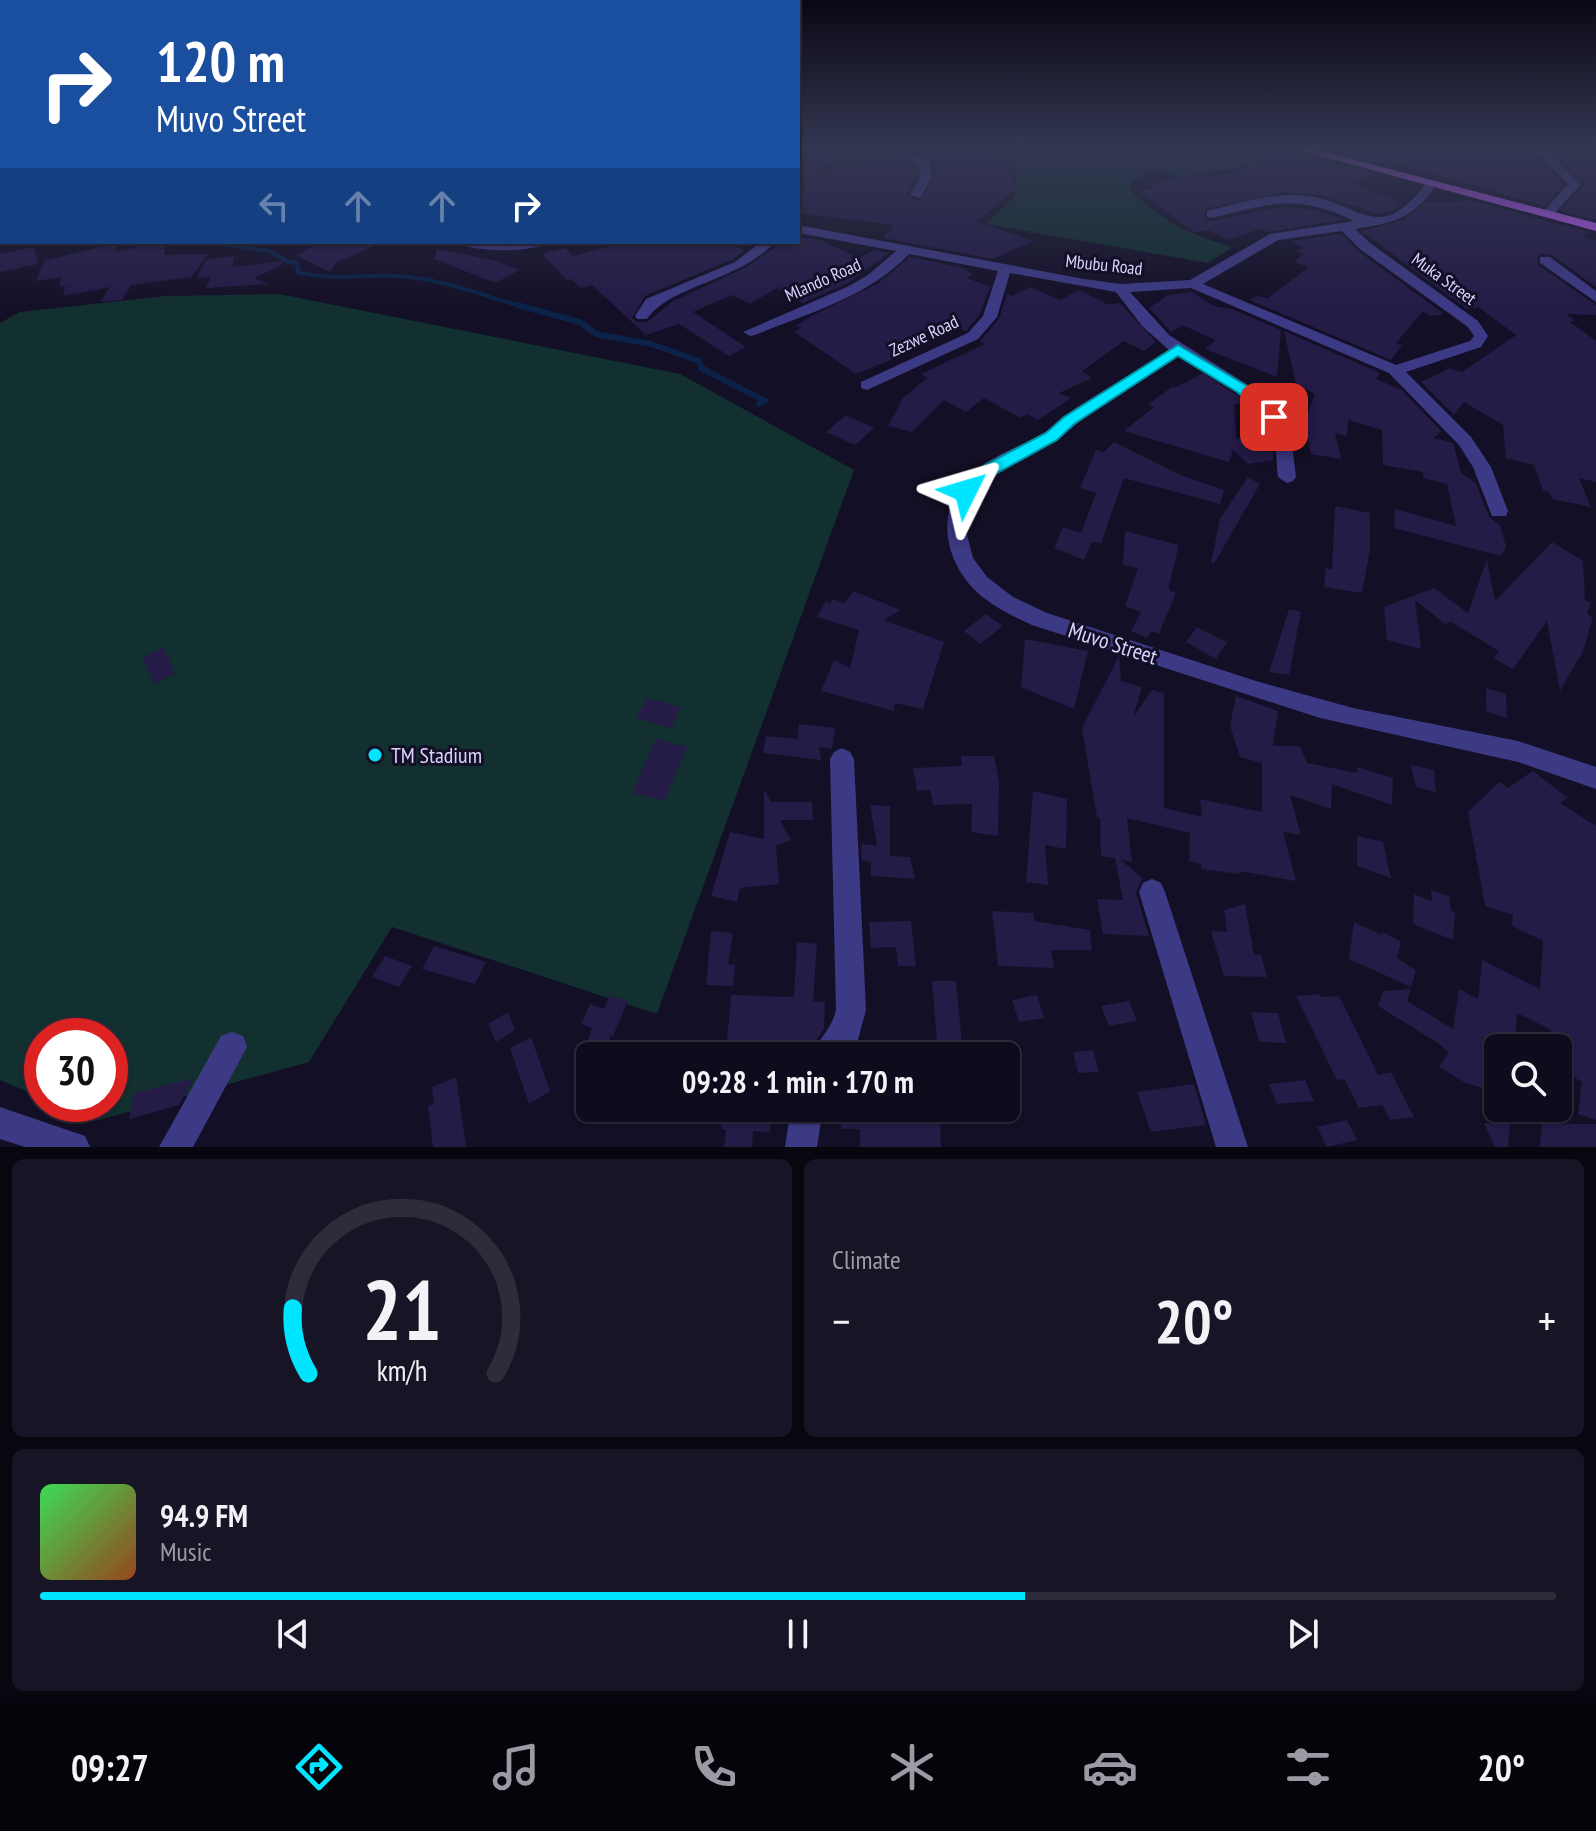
<!DOCTYPE html>
<meta charset="utf-8">
<style>
body{margin:0;font-family:"PT Sans Narrow",sans-serif;background:#171425;color:#f1f3f6;height:100vh;display:flex;flex-direction:column;font-size:30px;white-space:nowrap}
*{box-sizing:border-box;margin:0}
p{font-size:26px;color:#9b9ba3}
.icon{flex:none;width:44px;height:44px;fill:none;stroke:currentColor;stroke-width:2;stroke-linecap:round;stroke-linejoin:round}
.map{position:relative;height:1147px;overflow:hidden}
.drawer{display:flex;flex-direction:column;gap:12px;padding:12px;background:#08060f;flex:1}
.drawer>*{flex:none}
.hud{position:absolute;left:0px;top:0px;width:800px;height:244px;box-shadow:0 2px 6px #0004,0 0 0 2px #2e2b3b;background:#1a4fa0;color:#fff;overflow:hidden}
.buttons{position:absolute;left:1484px;top:1034px;display:grid;gap:16px}
.buttons a{display:grid;place-items:center;width:88px;height:88px;border-radius:12px;background:#0e0b1c;box-shadow:0 2px 6px #0004,0 0 0 2px #2e2b3b;font-size:40px}
.speed{position:absolute;left:24px;top:1018px;display:flex;gap:16px;font-size:40px;font-weight:700;text-align:center}
.speed>*{display:grid;place-content:center;width:104px;height:104px;border-radius:50%;background:#0e0b1c;box-shadow:0 2px 6px #0004,0 0 0 2px #2e2b3b;line-height:1}
.speed .limit{border:12px solid #d22;background:#fff;color:#111}
.pin{position:absolute;display:grid;place-items:center;width:68px;height:68px;color:#fff;margin:-34px;border-radius:16px;box-shadow:0 4px 12px #0006}
.me{position:absolute;width:88px;margin:-44px;rotate:50deg;stroke-linejoin:round;filter:drop-shadow(0 0 6px #0008)}
.turn{display:flex;align-items:center;gap:28px;height:168px;padding:0 24px;font-size:36px}
.turn .icon{width:104px;height:104px;stroke-width:2.5}
.turn b{display:block;font-size:56px;line-height:68px}
.lanes{display:flex;align-items:center;height:76px;padding:0 24px;background:#0003;justify-content:center;gap:40px;direction:ltr}
.lanes .off{opacity:.35}
.big{font-size:60px;font-weight:800;line-height:1.1}
.drawer .widget{flex:1;display:flex;flex-direction:column;justify-content:center;gap:12px;min-width:0;padding:0 28px;border-radius:12px;background:#171425}
.drawer .dial{align-items:center;gap:0}
.dial svg{height:208px;overflow:visible;fill:none;stroke:#2e2b3b;stroke-width:7;stroke-linecap:round;text-anchor:middle}
.dial text{fill:#f1f3f6;stroke:none}
.song{display:flex;align-items:center;gap:24px}
.cover{width:96px;height:96px;border-radius:12px;background:linear-gradient(135deg,hsl(130 70% 55%),hsl(20 70% 35%))}
.played{height:8px;border-radius:4px;background:linear-gradient(90deg,#00e5ff 65%,#2e2b3b 65%)}
.keys{display:flex;justify-content:space-around;direction:ltr}
.heat{display:flex;justify-content:space-between;align-items:center;font-size:44px;direction:ltr}
.drawer .tiles{flex:1;display:grid;gap:12px;grid-template-columns:1fr 1fr}
.widget:last-child{grid-column:span 2}
.trip{position:absolute;left:576px;top:1042px;width:444px;height:80px;border-radius:12px;background:#0e0b1c;box-shadow:0 2px 6px #0004,0 0 0 2px #2e2b3b;font-weight:800;line-height:80px;text-align:center}
.dock{display:flex;height:128px;justify-content:space-around;align-items:center;background:#06040b;color:#9b9ba3}
.dock .icon{width:56px;height:56px}
.dock .on{color:#00e5ff}
.dock b{font-size:36px;color:#f1f3f6}
.map>svg:first-child{display:block}
.green{fill:#12302f}
.lines{fill:none;stroke-linecap:round;stroke-linejoin:round}
.stream-far1{stroke:#0c2248;stroke-width:4}
.stream{stroke:#0c2248;stroke-width:6}
.building{fill:#241b47}
.minor{fill:#3d3a85;fill-rule:evenodd}
.major{fill:#c25bff;fill-rule:evenodd}
.route{fill:#00e5ff;stroke:#0095a6;stroke-width:2}
.poi-dot{fill:#00e5ff;stroke:#130f26;stroke-width:3}
.labels{text-anchor:middle;stroke-width:6;stroke-linejoin:round;paint-order:stroke}
.far-street-label{font-size:18px;fill:#d9d4ff;stroke:#130f26}
.street-label{font-size:22px;fill:#d9d4ff;stroke:#130f26}
.poi-label{font-size:22px;fill:#d9d4ff;stroke:#130f26;text-anchor:start}
</style>
<div class="map">
<svg width="1596" height="1147" viewBox="0 0 1596 1147">
<rect width="100%" height="100%" fill="#130f26"/>
<path class="green" d="M987,147H1260L1295,158L1177,177L1154,168L1133,180L1130,190C1163,222 1190,235 1233,247L1208,263L986,224L1015,196L1016,161Z
M279,294L680,374L854,470L657,1014L392,927L309,1062L95,1121L56,1104H110V1036H42V1098L0,1080V323L20,312L166,296Z"/>
<g class="lines">
<path class="stream-far1" d="M210,242L269,251L288,262L297,263L298,272C331,281 363,274 397,276C440,278 484,296 524,307"/>
<path class="stream" d="M517,305L580,322L596,334L651,344L699,361L701,368L765,401L759,404"/>
</g>
<path class="building" d="M805,147H857L810,176L894,154L916,167L917,176L907,196L919,201L935,178L933,163L912,149L939,147L952,154L975,147L984,148L1004,157L1016,189L976,222L1033,241L992,259L883,238L893,225L798,213V194L804,193Z
M1322,147H1529L1564,184L1544,206L1386,160L1381,164Z
M1547,147H1586V151L1571,156L1596,163V220L1561,211L1584,184Z
M1280,149L1345,170L1339,164L1370,173L1356,184L1403,203L1392,211L1379,214L1320,195L1286,192L1205,209V219L1210,221L1283,207L1315,210L1343,220L1268,232L1261,228L1229,240L1208,230L1195,233L1139,191L1157,188L1148,183L1242,172L1240,170Z
M1473,201L1589,232L1583,236L1596,241V287L1552,255L1540,254L1537,257L1538,265L1596,305V315L1566,314L1575,321H1569L1596,341V482L1579,478L1591,507L1552,499L1549,492L1543,490L1534,465L1506,458L1503,425L1464,402L1454,415L1421,382L1450,368L1462,372L1516,335L1478,307L1467,309L1361,231L1404,220L1426,202Z
M1341,234L1358,251L1444,314L1430,316L1423,311L1396,343L1402,345L1391,360L1249,300L1257,296L1268,298L1309,267L1294,262L1304,254L1297,251L1303,248L1290,241Z
M798,236L823,241L859,258L874,250L889,253L848,283L803,303L777,288L750,304L732,295L693,312L746,347L729,356L679,324L646,335L592,285L581,288L571,279L567,280L542,254L565,248L573,256L626,242H726L745,250L733,259L645,296L632,318L637,322H647L673,301L745,268L783,242H798Z
M139,242L150,246L166,243L164,255L208,254L191,277L131,285L122,300L100,302L110,287L63,296L65,286L60,287L61,277L36,281L44,261L117,243L115,252L134,248Z
M318,242H383L337,262L330,272L297,256Z
M34,247L38,264L0,272V254Z
M437,249L496,261L519,270L496,283L434,259Z
M234,256L232,267L283,261V264L254,278L269,284L206,288L211,277L197,278L206,260Z
M910,257L969,269L965,270L974,274L967,278L990,287L980,314L966,331L948,323L896,346L908,353L856,374L794,332L801,328L796,326L811,316L877,284Z
M1030,287L1060,300L1079,290L1105,303L1101,305L1120,303L1156,342L1144,351L1124,341L1082,371L1092,378L1059,393L1071,398L1038,420L1027,414L1021,418L984,398L966,412L944,400L912,432L888,426L903,398L927,378L921,374L985,344L980,341L999,319L1007,294L1012,296Z
M1192,292L1214,306L1232,309L1281,330L1277,377L1205,349L1216,340L1182,325L1171,332L1149,308L1168,295Z
M1284,331L1380,373L1376,379L1402,390L1441,431L1434,438L1453,443L1461,473L1476,483L1489,517L1500,525L1506,547L1501,556L1394,528L1395,509L1456,526L1447,484L1423,478V472L1383,465L1382,430L1348,420L1347,436L1335,433L1341,459L1311,454L1304,423L1315,394L1296,385Z
M1203,373L1246,401L1234,405L1236,438L1272,448L1274,460L1248,464L1233,450L1229,462L1124,431L1154,407L1148,404L1172,387H1177Z
M846,415L874,428L855,445L826,432Z
M1114,442L1183,476L1224,490L1220,504L1124,478L1101,543L1092,542L1084,560L1054,548L1063,527L1081,533L1096,493L1080,488L1096,450L1104,452Z
M1248,477L1260,484L1214,564L1211,563L1220,519Z
M1335,506L1370,513V550L1362,593L1324,587L1326,568L1332,570Z
M1125,531L1179,545L1169,585V590L1176,593L1159,634L1151,631L1147,638L1131,631L1141,612L1125,606L1138,568L1123,565Z
M1552,542L1583,561L1585,600L1591,603L1587,614L1593,617L1583,651L1560,691L1547,621L1513,669L1493,658L1499,651L1451,622L1445,624L1415,600L1421,649L1387,640L1384,607L1434,588L1468,613L1487,559L1495,601Z
M853,591L901,610L884,620L944,642L923,709L894,703V711L821,691L834,660L850,668L859,630L817,617L826,601L830,603L833,599L845,603Z
M1289,609L1301,612L1289,675L1269,672Z
M986,614L1003,626L980,644L964,631Z
M1197,627L1227,642L1216,659L1186,642Z
M1025,639L1088,651L1074,709L1021,687Z
M163,647L175,673L154,684L142,658Z
M1119,656L1121,681L1142,687L1133,717L1152,690L1164,693V808L1202,817L1200,799L1262,812V763L1240,757L1230,726L1236,696L1278,711L1273,746H1300L1307,763L1357,773V767L1393,778L1392,805L1332,784L1331,809L1290,795L1301,835L1283,832L1296,881L1239,871L1240,874L1201,869V864L1189,861L1190,833L1127,818L1132,862L1121,860L1142,878L1136,893L1149,936L1103,934L1097,899L1123,900L1115,858L1101,856L1100,818L1097,817L1082,728Z
M1486,688L1506,694L1507,718L1486,711Z
M647,698L681,707L671,728L636,718Z
M799,724L835,728L832,749L819,747L821,760L763,753L766,736L797,739Z
M656,739L687,747L664,801L632,793Z
M961,756H994L999,782L998,836L971,832L972,804L933,805L930,790L917,791L913,768L962,766Z
M1411,765L1434,770L1436,792L1416,787Z
M1533,771L1568,798L1560,803L1596,826V1120L1578,1114L1582,1082L1558,1068V1048H1549L1551,1030L1517,1013L1515,1048H1498V1086L1488,1082L1486,1089L1466,1083L1439,1067L1448,1053L1441,1045L1378,1006L1383,991L1411,989L1407,1001L1453,1029L1459,989L1478,999L1482,960L1540,989L1543,941L1512,926L1513,915L1485,906L1468,812L1499,782L1508,788Z
M764,789L771,802H812L813,820H780L791,840L776,846L779,884L740,888L737,902L711,896L730,832L764,839Z
M1033,791L1067,799L1066,849L1045,845L1048,885L1026,882Z
M870,805L890,806V856L910,857L915,879L871,876V862L862,861L861,844L877,846Z
M1357,836L1383,842L1391,878L1357,866Z
M1431,890L1449,896L1451,911L1455,912L1453,940L1413,924L1414,894L1432,901Z
M1245,904L1254,955L1261,954L1267,977L1224,976L1211,931L1227,932L1224,910Z
M992,911L1034,913V921L1090,930L1092,950H1051L1054,968L998,966Z
M911,921L916,966H898L896,947L871,948L869,922Z
M1354,922L1382,935L1383,932L1401,942L1397,958L1416,970L1411,987L1349,959Z
M711,931L733,933L728,964L735,965L733,986L706,985Z
M797,942L817,944L813,1001L825,1002L824,1029L815,1042L791,1041L790,1056H787L765,1055V1042L727,1041L731,995L794,997Z
M434,946L486,962L475,984L422,969Z
M385,956L412,966L399,987L372,977Z
M932,981H956L963,1056H938Z
M1319,994L1322,997L1339,996L1378,1075L1391,1072L1414,1117L1390,1120L1382,1105L1359,1108L1344,1079L1337,1080L1296,996Z
M610,995L628,1001L613,1036L611,1035L605,1056H583L592,1028L581,1024L590,1004L604,1009Z
M1037,995L1044,1018L1019,1022L1012,1000Z
M1129,1001L1137,1021L1109,1026L1101,1006Z
M508,1012L515,1030L496,1042L488,1024Z
M1251,1012L1278,1013L1286,1043L1259,1042Z
M531,1037L550,1091L529,1104L510,1048Z
M1093,1050L1099,1072L1078,1073L1073,1052Z
M456,1077L466,1147H433L428,1106L434,1103L432,1087Z
M194,1078L179,1105L129,1119L134,1093Z
M1305,1080L1314,1101L1277,1104L1269,1084Z
M1194,1084L1206,1125L1151,1132L1137,1092Z
M723,1108H771L770,1132L753,1131L752,1147H724L726,1130L721,1129Z
M840,1108H940L941,1147H860V1129H841Z
M1347,1120L1357,1140L1327,1147L1317,1127Z
M1484,1123H1510L1508,1147H1495Z
M1542,1124H1596V1147H1540Z"/>
<g class="lines">
<path class="minor" d="M888,147H901L930,163L932,177L920,198L910,195L920,177L919,165Z
M1532,147H1543L1581,184L1553,215L1543,212L1568,184Z
M1427,182L1437,184C1412,219 1397,222 1355,229L1370,243L1478,321L1488,336L1481,347L1406,372L1471,437L1491,467L1508,511L1506,516H1492L1473,467L1459,445L1389,373L1191,288L1130,292L1169,335L1248,385L1279,412L1291,437L1296,477L1293,481L1287,483L1278,477C1276,460 1277,442 1270,426C1256,393 1208,374 1179,356L1090,413L1057,440L1000,470L981,485L969,503L966,531L973,558L987,577L1013,597L1047,613L1256,681L1353,708L1518,741L1596,767V789L1518,762L1320,718L1032,625C1015,617 999,610 984,598C946,569 932,512 969,476C989,456 1018,448 1042,434C1055,427 1064,416 1076,408C1107,388 1139,371 1169,350L1142,326L1116,292L1010,273L997,317L978,339L867,390L861,388V382L968,333L983,316L998,271L909,254C868,297 809,313 755,335L750,336L743,332L849,286L868,275L896,251L798,233V225L1084,279L1121,284L1190,280L1270,234L1354,221C1297,193 1270,204 1211,218L1207,217V211C1236,204 1267,194 1298,195C1358,197 1376,251 1427,182ZM1342,231L1360,249L1468,327L1474,336L1470,341L1396,365L1203,284L1278,240Z
M457,242H550C534,253 473,253 457,242Z
M761,242H775C740,281 670,285 647,319H637L635,316L646,299L735,262Z
M1540,257H1550L1596,291V302L1540,263Z
M842,748L850,752L854,759L866,1010L857,1043L846,1056H811C818,1039 832,1029 836,1010L830,759L834,752Z
M1152,879L1161,883L1165,892L1248,1147H1216L1139,892L1143,883Z
M232,1032L243,1036L247,1047L193,1147H159L221,1036Z
M0,1107L85,1136L90,1147H25L0,1139Z
M791,1108H823L817,1147H785Z"/>
<path class="major" d="M1288,147H1305L1596,223V231Z"/>
</g>
<linearGradient id="sky" x2="0" y2="1"><stop stop-color="#0a0815"/><stop offset="0.48" stop-color="#333752"/><stop offset="1" stop-color="#333752" stop-opacity="0"/></linearGradient>
<rect width="1596" height="307" fill="url(#sky)"/>
<path class="route" d="M1178,345L1247,386L1280,414V420H1269L1237,392L1178,356L1074,424L1057,440L997,473L972,495H961L958,491L961,487L985,465L1046,433L1064,417Z"/>
<circle class="poi-dot" cx="375" cy="755" r="8"/>
<g class="labels">
<g class="far-street-label">
<text transform="translate(1104 265) rotate(6)" y="6">Mbubu Road</text>
<text transform="translate(1444 279) rotate(36)" y="6">Muka Street</text>
<text transform="translate(823 280) rotate(-24)" y="6">Mlando Road</text>
<text transform="translate(924 336) rotate(-25)" y="6">Zezwe Road</text>
</g>
<g class="street-label">
<text transform="translate(1113 643) rotate(18)" y="8">Muvo Street</text>
</g>
<g class="poi-label">
<text x="391" y="763">TM Stadium</text>
</g>
</g>
</svg>
<div class="buttons">
<a><svg class="icon" aria-label="search" viewBox="0 0 24 24"><circle cx="10" cy="10" r="6"/><path d="M15 15l6 6"/></svg></a>
</div>
<div class="speed"><div class="limit">30</div></div>
<div class="pin" style="left:1274px;top:417px;background:#d93025"><svg class="icon" aria-label="arrive" viewBox="0 0 24 24"><path d="M6 21V4h12l-3 4 3 4H6"/></svg></div>
<svg class="me" style="left:966px;top:491px" viewBox="-20 -20 40 40"><path d="M0-17L14 15 0 8-14 15z" fill="#00e5ff" stroke="#fff" stroke-width="4"/></svg>
<div class="trip">09:28 · 1 min · 170 m</div>
<div class="hud">
<div class="turn"><svg class="icon" aria-label="right" viewBox="0 0 24 24"><path d="M7 20v-9h11M14 6l5 5-5 5"/></svg><div><b>120 m</b>Muvo Street</div></div>
<div class="lanes"><svg class="icon off" aria-label="left" viewBox="0 0 24 24"><path d="M17 20v-9H6M10 6l-5 5 5 5"/></svg><svg class="icon off" aria-label="ahead" viewBox="0 0 24 24"><path d="M12 20V5M6 11l6-6 6 6"/></svg><svg class="icon off" aria-label="ahead" viewBox="0 0 24 24"><path d="M12 20V5M6 11l6-6 6 6"/></svg><svg class="icon" aria-label="right" viewBox="0 0 24 24"><path d="M7 20v-9h11M14 6l5 5-5 5"/></svg></div>
</div>
</div>
<section class="drawer">
<div class="tiles">
<div class="widget dial"><svg viewBox="0 0 100 80">
<path d="M14 69A42 42 0 1 1 86 69"/>
<path d="M14 69A42 42 0 0 1 8 44" stroke="#00e5ff"/>
<text x="50" y="56" font-size="32" font-weight="700">21</text>
<text x="50" y="72" font-size="11">km/h</text>
</svg></div>
<div class="widget"><p>Climate</p>
<div class="heat"><a>−</a><b class="big">20°</b><a>+</a></div>
</div>
<div class="widget">
<div class="song"><i class="cover"></i><div><b>94.9 FM</b><p>Music</p></div></div>
<div class="played"></div>
<div class="keys"><svg class="icon" aria-label="previous" viewBox="0 0 24 24"><path d="M18 5L8 12l10 7zM5 5v14"/></svg><svg class="icon" aria-label="pause" viewBox="0 0 24 24"><path d="M8 5v14M16 5v14"/></svg><svg class="icon" aria-label="next" viewBox="0 0 24 24"><path d="M6 5l10 7-10 7zM19 5v14"/></svg></div>
</div>
</div>
</section>
<nav class="dock">
<b>09:27</b>
<svg class="icon on" aria-label="directions" viewBox="0 0 24 24"><path d="M12 3l9 9-9 9-9-9zM9 14v-3h6M13 9l2 2-2 2"/></svg>
<svg class="icon" aria-label="music" viewBox="0 0 24 24"><path d="M9 18V5l10-2v13"/><circle cx="6" cy="18" r="3"/><circle cx="16" cy="16" r="3"/></svg>
<svg class="icon" aria-label="phone" viewBox="0 0 24 24"><path d="M5 4h4l2 5-3 2q2 4 5 5l2-3 5 2v4C11 20 4 13 5 4z"/></svg>
<svg class="icon" aria-label="climate" viewBox="0 0 24 24"><path d="M12 3v18M4 7l16 10M4 17L20 7"/></svg>
<svg class="icon" aria-label="car" viewBox="0 0 24 24"><path d="M5 17H2v-5l4-1 3-4h7l3 4 3 1v5h-3M9 17h6M6 11h13"/><circle cx="7" cy="17" r="2"/><circle cx="17" cy="17" r="2"/></svg>
<svg class="icon" aria-label="filters" viewBox="0 0 24 24"><path d="M4 7h16M4 17h16"/><circle cx="9" cy="7" r="2"/><circle cx="15" cy="17" r="2"/></svg>
<b>20°</b>
</nav>
